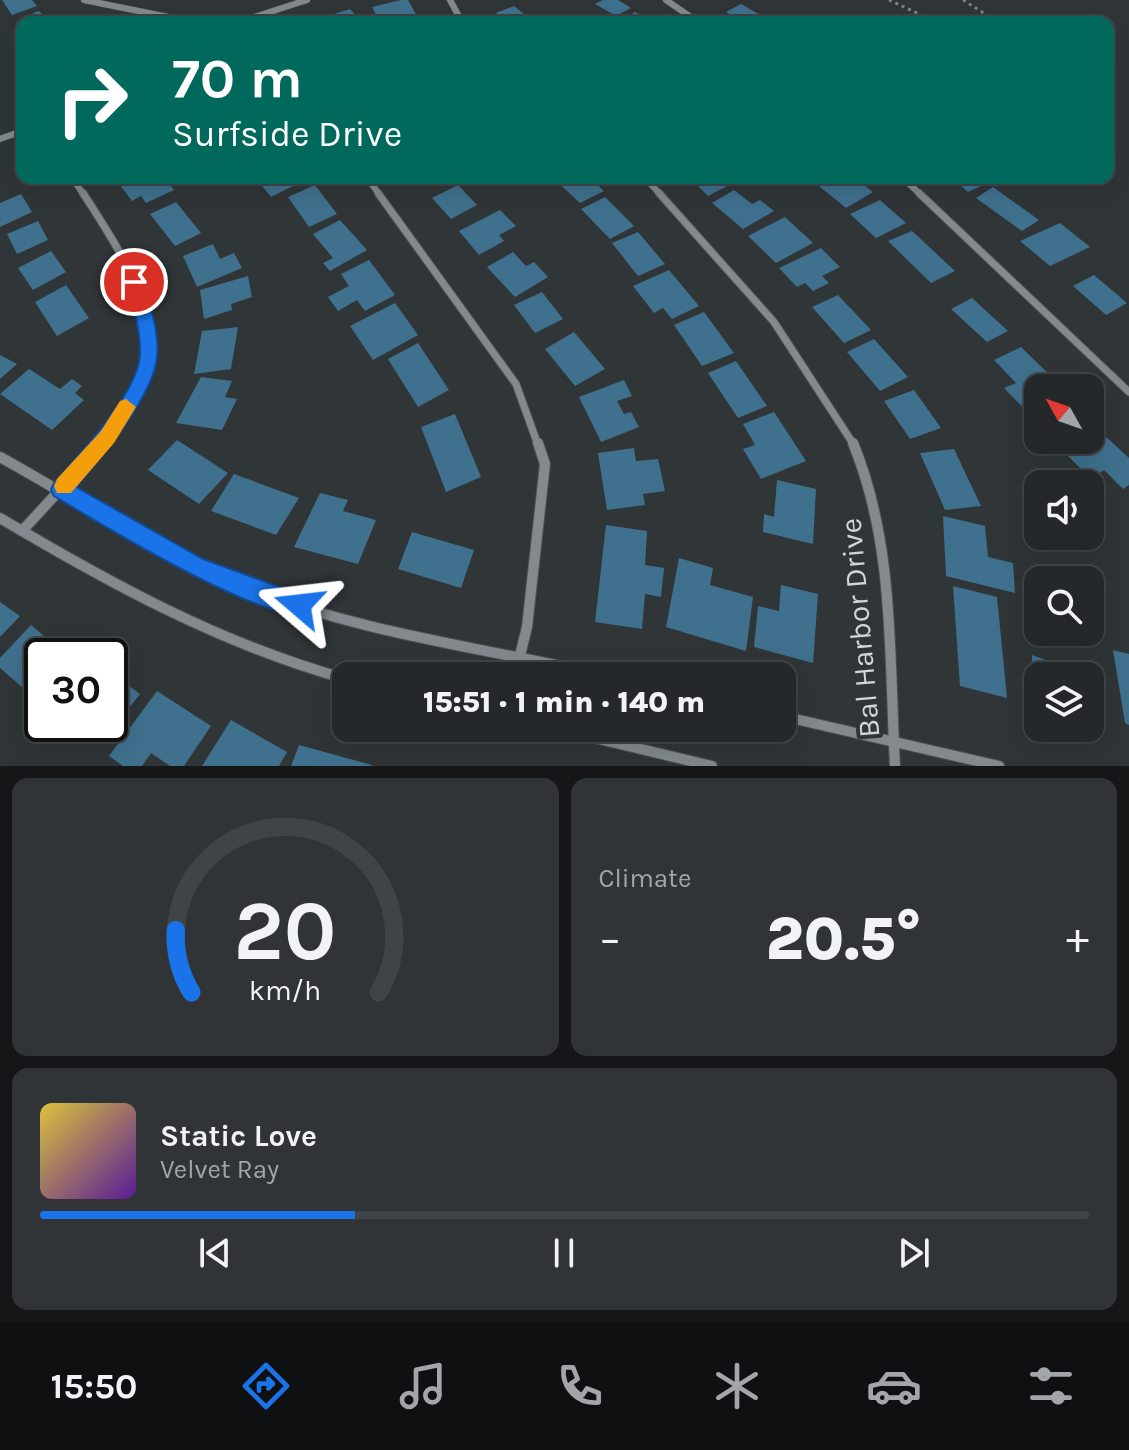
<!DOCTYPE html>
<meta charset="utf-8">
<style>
body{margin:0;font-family:Karla,sans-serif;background:#303436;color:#f1f3f6;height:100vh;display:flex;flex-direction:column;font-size:30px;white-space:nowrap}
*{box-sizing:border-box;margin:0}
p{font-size:26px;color:#a3a6a8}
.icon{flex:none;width:44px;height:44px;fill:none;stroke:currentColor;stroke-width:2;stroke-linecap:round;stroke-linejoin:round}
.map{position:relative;height:766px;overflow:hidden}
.sheet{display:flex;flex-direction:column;gap:12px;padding:12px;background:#141617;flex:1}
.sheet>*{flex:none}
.banner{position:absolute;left:16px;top:16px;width:1098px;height:168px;border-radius:16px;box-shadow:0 8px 32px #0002,0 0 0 2px #414447;background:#00695c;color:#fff;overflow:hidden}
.needle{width:52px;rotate:310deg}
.tools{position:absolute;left:1024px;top:374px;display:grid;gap:16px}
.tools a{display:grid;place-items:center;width:80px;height:80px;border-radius:16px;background:#24282a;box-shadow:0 8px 32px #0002,0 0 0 2px #414447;font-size:40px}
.speed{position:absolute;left:24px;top:638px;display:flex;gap:16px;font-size:40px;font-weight:700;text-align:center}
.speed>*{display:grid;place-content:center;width:104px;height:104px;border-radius:50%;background:#24282a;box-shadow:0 8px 32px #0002,0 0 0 2px #414447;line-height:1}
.speed .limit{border:4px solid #111;border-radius:12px;background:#fff;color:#111}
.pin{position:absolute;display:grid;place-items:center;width:68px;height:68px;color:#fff;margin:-34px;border:4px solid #fff;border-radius:50%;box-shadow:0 2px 8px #0007}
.me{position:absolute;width:88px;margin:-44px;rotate:287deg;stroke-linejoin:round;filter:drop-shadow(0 0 6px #0008)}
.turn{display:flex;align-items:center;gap:28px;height:168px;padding:0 24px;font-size:36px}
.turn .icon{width:104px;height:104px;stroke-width:2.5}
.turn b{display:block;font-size:56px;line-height:68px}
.big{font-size:60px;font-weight:800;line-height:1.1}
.sheet .widget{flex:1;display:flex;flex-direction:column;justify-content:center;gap:12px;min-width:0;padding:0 28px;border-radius:16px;background:#303436}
.sheet .dial{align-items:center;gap:0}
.dial svg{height:208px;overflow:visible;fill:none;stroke:#414447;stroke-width:7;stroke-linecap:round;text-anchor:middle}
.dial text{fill:#f1f3f6;stroke:none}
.song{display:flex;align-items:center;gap:24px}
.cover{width:96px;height:96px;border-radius:12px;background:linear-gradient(135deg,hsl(50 70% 55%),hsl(270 70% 35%))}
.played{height:8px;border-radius:4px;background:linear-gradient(90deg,#1a73e8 30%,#414447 30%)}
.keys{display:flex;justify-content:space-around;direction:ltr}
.heat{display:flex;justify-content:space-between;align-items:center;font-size:44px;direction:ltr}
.sheet .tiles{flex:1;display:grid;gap:12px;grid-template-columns:1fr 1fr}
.widget:last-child{grid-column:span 2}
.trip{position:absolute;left:332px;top:662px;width:464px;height:80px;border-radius:16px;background:#24282a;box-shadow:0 8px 32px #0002,0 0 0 2px #414447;font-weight:800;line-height:80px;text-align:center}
.tabs{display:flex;height:128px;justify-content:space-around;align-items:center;background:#0e1011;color:#a3a6a8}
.tabs .icon{width:56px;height:56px}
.tabs .on{color:#1a73e8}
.tabs b{font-size:36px;color:#f1f3f6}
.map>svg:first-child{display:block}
.building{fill:#3f718e}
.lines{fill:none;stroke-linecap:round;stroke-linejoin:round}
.minor-far2-casing{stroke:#4c5154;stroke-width:7}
.minor-far1-casing{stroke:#4c5154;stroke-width:9}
.minor-casing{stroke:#4c5154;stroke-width:12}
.path{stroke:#818587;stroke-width:3;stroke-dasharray:3 4;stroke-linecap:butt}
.minor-far2{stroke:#83898d;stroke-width:6}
.minor-far1{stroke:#83898d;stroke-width:7}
.minor{stroke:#83898d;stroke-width:10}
.route{fill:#1a73e8;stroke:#114b97;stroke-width:2}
.slow{fill:#f59e0b}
.labels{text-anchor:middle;stroke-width:8;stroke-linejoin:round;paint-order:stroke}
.street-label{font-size:30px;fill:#d3d6d8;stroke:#303538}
</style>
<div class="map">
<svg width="1129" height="766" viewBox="0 0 1129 766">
<rect width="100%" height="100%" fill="#303538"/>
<path class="building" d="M2,0H32L37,6L12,15Z
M401,0H408L417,16L380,22L372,7Z
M603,0H618L631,8L616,16L595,4Z
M741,4L762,16L743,22L726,12Z
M514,6L530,19L506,22L496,13Z
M350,9L359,19L312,22V21Z
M38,11L55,22H22V26L16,22Z
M635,12L653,22H618Z
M128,178H164L174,190L146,203L141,196L132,201L120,185L130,181Z
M271,178H309L271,197L260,183Z
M553,178H590L604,191L580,203Z
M690,178H724L731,184L708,196Z
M833,178H855L873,192L846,208L819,186Z
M952,178H998L968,192Z
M315,185L337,214L309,227L288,197Z
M458,185L477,205L451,219L432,198Z
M993,187L1039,220L1022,231L976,198Z
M734,190L752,204L760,200L774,211L743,229L712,203Z
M21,194L32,212L0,227V203Z
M605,197L634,226L610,239L581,209Z
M880,200L906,223L876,238L850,214Z
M176,202L201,233L175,246L150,214Z
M500,210L516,226L499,235L504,241L479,255L459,231Z
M785,217L813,243L776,263L748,236Z
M340,220L367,250L330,271L323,263L333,258L313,234Z
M38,221L48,240L17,254L7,234Z
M1060,223L1090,247L1050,266L1020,241Z
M912,231L955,271L931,283L888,241Z
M638,232L665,264L638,276L612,243Z
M213,244L220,259L234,253L242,268L197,287L183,256Z
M821,248L840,267L822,276L829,283L813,291L805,283L797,287L779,268Z
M51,251L66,272L33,290L18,268Z
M513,252L526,266L534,262L548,277L515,297L487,267Z
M369,260L395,295L365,311L357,300L338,311L328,297L349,286L341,274Z
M669,270L699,306L672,319L663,308L654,313L633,286Z
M1094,275L1127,303L1106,315L1073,286Z
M248,276L252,297L231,304L232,310L204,319L200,290Z
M66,285L89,318L57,336L35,302Z
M542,292L563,319L535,333L514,305Z
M838,295L871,330L844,343L812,307Z
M972,298L1008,331L987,342L951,309Z
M395,303L418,335L373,360L350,326Z
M704,312L734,353L702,366L674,325Z
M238,327L231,369L194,374L202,331Z
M574,332L605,369L575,386L545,349Z
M874,339L908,377L880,391L847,352Z
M418,343L449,390L418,407L388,359Z
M1021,347L1061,386L1066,384L1070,388H1038V423L1004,388L1016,383L994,360Z
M0,355L17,364L0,379Z
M736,361L767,406L738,418L708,373Z
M29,369L60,389L72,379L82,386L75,393L84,400L52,430L0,394Z
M201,377L232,381L225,397L237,399L222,430L176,423Z
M624,380L632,396L617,401L624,414L631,412L639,427L601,442L579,397Z
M914,390L941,428L910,439L884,401Z
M774,412L806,461L761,479L743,449L755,445L743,424Z
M455,414L481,477L446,492L421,427Z
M1090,422L1129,458V485L1123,489L1104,470L1091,479L1066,454L1080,446L1074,440H1090Z
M177,440L228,473L199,504L148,470Z
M634,448L636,461L658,459L665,491L643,494L645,505L607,510L598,453Z
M954,449L981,506L945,510L920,453Z
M234,474L299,498L276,535L211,511Z
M777,480L816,489L813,544L763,532L764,514L774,517Z
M320,493L348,500L343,511L376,520L358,564L294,547Z
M943,516L985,526L988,557L1013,563L1015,593L946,576Z
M606,525L647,531L645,565L664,568L661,597L645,594L642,629L595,622Z
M412,532L474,550L461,588L398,569Z
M679,558L713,568L710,585L753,597L746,651L666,627Z
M781,585L818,594L813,663L754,647L758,606L779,611Z
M953,586L997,597L1007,698L960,686Z
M0,602L20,616L0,637Z
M31,625L68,656H42V695L37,700L0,668V658Z
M1113,650L1129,654V725L1125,723Z
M1032,655L1089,676H1038V708L1032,706Z
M110,672L140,694L106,737L89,724H110Z
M1090,676L1100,679L1103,732L1090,727Z
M157,691L211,726L184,766H170L151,753L142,766H123L109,756Z
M231,720L287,752L279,766H202Z
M46,724H76L64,739Z
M299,745L372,765V766H291Z"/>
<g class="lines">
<defs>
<path id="minor-far2" d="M84,0L193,22
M450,0L462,22
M666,0L698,22
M239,22L307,0
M0,139L22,131
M72,178L84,195
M367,178L380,195
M645,178L661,195
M903,178L921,195"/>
<path id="minor-far1" d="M83,193C146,290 180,345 101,445
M378,193L516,384L538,445
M659,193L774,322L854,445
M919,193L1129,392"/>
<path id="minor" d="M853,443C895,545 889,658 895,766
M0,457C78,500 153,551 236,584C354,632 484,648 608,676
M0,518C111,584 221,644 346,679
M22,531L103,443
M515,676L527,627L545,464L538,443
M782,716L999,766
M553,728L712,766"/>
</defs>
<use href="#minor-far2" class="minor-far2-casing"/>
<use href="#minor-far1" class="minor-far1-casing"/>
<use href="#minor" class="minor-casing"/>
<path class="path" d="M889,0L936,22
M963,0L998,22"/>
<use href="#minor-far2" class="minor-far2"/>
<use href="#minor-far1" class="minor-far1"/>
<use href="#minor" class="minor"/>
</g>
<path class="route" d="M134,276C144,279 145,292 149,301C154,318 159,338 157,356C155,394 100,459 76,487L203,559L307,597L310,605L307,612C269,628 94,520 54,496L51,490L54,483C79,455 138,393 140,355C141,330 133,307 126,282Z"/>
<path class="slow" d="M126,399L136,407L114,443L71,493H57L54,486L57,479L101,431L120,401Z"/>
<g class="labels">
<g class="street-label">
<text transform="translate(860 628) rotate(-95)" y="10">Bal Harbor Drive</text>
</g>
</g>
</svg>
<div class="tools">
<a><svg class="needle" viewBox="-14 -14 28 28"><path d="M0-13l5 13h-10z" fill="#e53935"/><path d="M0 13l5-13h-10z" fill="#a3a6a8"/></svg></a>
<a><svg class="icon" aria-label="sound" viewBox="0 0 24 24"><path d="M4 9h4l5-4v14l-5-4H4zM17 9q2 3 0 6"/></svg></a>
<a><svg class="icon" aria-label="search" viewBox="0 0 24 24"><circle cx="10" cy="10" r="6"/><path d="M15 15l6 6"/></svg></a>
<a><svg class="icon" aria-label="layers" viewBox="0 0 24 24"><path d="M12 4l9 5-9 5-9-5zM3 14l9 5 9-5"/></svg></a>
</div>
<div class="speed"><div class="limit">30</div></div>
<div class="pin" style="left:134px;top:282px;background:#d93025"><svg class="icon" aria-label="arrive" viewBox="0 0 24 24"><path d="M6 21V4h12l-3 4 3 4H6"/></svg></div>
<svg class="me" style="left:299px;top:605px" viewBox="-20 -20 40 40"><path d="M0-17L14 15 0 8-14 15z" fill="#1a73e8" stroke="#fff" stroke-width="4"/></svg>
<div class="trip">15:51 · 1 min · 140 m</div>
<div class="banner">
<div class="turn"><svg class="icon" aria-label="right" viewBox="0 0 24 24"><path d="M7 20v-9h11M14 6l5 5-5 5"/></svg><div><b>70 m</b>Surfside Drive</div></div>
</div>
</div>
<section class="sheet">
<div class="tiles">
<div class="widget dial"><svg viewBox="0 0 100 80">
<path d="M14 69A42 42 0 1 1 86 69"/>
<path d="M14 69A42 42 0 0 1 8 45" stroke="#1a73e8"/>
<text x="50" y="56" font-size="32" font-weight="700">20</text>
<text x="50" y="72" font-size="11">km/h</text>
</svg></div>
<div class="widget"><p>Climate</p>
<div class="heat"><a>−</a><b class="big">20.5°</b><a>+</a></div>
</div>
<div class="widget">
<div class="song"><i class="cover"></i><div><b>Static Love</b><p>Velvet Ray</p></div></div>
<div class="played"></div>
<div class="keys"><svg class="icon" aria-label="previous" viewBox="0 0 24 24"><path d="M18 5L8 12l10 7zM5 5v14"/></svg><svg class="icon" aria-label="pause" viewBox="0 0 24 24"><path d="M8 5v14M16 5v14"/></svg><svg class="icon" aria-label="next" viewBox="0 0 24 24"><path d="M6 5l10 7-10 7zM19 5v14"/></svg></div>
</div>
</div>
</section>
<nav class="tabs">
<b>15:50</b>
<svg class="icon on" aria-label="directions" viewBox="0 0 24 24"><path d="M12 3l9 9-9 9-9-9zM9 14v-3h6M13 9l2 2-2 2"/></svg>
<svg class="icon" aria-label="music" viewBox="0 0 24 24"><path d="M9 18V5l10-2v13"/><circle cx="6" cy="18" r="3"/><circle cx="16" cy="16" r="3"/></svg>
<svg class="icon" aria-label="phone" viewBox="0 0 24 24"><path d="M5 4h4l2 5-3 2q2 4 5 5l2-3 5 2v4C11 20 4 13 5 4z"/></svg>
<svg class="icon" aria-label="climate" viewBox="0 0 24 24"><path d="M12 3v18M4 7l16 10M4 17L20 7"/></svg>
<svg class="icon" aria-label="car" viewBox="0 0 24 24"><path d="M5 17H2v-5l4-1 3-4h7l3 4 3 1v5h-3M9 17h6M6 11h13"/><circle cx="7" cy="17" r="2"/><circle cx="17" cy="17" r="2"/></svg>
<svg class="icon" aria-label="filters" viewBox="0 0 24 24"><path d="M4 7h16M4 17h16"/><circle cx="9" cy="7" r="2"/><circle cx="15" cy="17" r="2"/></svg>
</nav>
